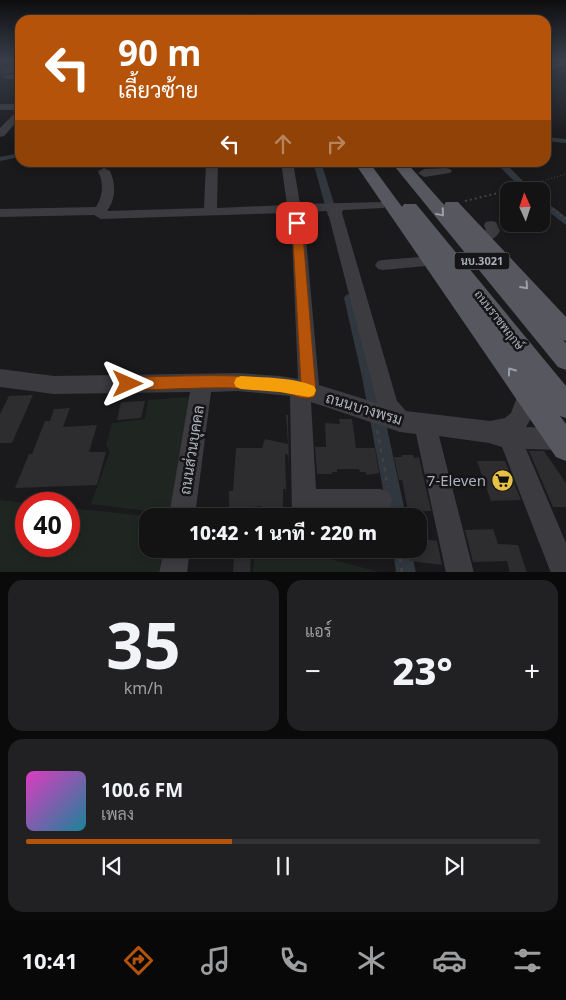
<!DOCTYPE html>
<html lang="th">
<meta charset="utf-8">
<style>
body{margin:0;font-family:"Noto Sans",Sarabun,sans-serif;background:#212022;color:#f1f3f6;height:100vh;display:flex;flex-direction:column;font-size:19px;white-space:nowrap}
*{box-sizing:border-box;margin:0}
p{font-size:16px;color:#9d9ea0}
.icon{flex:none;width:28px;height:28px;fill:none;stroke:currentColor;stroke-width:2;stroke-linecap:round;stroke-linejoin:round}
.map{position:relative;height:572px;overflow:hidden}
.details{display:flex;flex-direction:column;gap:8px;padding:8px;background:#0b0a0b;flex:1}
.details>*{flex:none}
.guide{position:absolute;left:15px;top:15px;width:536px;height:152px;border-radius:15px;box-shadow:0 2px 8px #0003,0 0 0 1px #333234;background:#b45309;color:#fff;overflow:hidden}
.needle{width:32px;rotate:357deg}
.tools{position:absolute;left:500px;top:182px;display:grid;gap:10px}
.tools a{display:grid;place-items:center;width:50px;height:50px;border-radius:10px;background:#141314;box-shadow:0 2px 8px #0003,0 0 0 1px #333234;font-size:25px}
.speed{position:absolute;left:15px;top:492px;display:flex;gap:10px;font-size:25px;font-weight:700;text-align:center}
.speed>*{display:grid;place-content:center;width:65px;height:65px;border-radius:50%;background:#141314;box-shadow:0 2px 8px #0003,0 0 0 1px #333234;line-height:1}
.speed .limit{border:8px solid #d22;background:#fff;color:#111}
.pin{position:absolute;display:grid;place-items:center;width:42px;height:42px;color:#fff;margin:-21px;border-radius:10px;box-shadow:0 2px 8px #0006}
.me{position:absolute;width:55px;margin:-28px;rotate:90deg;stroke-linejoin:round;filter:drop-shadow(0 0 4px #0008)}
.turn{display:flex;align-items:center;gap:18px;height:105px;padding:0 20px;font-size:22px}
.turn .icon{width:65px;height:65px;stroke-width:2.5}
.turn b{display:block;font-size:35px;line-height:42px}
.lanes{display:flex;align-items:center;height:48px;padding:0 20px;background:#0003;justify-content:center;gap:25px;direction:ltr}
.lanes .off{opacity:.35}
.big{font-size:38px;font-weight:800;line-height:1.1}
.details .card{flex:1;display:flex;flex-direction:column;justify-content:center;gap:8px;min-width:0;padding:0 18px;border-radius:15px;background:#212022}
.details .dial{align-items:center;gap:0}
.dial b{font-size:65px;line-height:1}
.song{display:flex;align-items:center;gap:15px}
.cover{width:60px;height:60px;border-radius:8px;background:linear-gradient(135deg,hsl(310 70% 55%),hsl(190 70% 35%))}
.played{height:5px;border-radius:2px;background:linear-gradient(90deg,#b45309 40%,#333234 40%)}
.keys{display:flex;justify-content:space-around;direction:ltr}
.heat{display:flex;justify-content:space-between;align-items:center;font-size:28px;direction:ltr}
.details .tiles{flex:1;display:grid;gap:8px;grid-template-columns:1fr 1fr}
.card:last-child{grid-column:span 2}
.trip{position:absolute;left:139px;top:508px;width:288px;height:50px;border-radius:15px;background:#141314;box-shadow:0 2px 8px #0003,0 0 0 1px #333234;font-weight:800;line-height:50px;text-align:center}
.dock{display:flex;height:80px;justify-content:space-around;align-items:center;background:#080808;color:#9d9ea0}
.dock .icon{width:35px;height:35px}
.dock .current{color:#b45309}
.dock b{font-size:22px;color:#f1f3f6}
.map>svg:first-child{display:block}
.green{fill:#1f2621}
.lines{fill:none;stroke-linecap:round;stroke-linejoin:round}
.canal{fill:#30373f;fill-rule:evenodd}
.building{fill:#2d2c2f}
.path-far2{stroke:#414247;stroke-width:1;stroke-dasharray:1 2;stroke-linecap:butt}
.path-far1{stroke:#414247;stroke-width:2;stroke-dasharray:2 3;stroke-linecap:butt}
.path{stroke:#414247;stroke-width:2.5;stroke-dasharray:4 5.5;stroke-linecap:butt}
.minor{fill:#3b3b40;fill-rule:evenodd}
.major{fill:#57585f;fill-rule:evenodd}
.oneway{stroke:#9c9ea8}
.route{fill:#b45309;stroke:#753606}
.slow{fill:#f59e0b}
.labels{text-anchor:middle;stroke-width:5;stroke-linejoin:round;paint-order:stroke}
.shield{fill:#151416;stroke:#7f8189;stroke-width:1}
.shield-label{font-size:11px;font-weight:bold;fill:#adb0ba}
.street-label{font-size:12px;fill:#adb0ba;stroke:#151416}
.near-street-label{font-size:15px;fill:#adb0ba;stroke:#151416}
.near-poi-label{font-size:15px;fill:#adb0ba;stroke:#151416;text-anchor:end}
</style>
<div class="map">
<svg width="566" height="573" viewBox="0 0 566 573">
<rect width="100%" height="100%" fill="#1a191b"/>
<path class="green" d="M191,397L171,514L91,504L110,451L106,445L112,423L145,419L148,400Z
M0,500L34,504H26V546H69V508L148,516V549H163L159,572H0Z
M254,549H294L379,572H253Z"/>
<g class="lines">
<path class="canal" d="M546,137L566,139V143L546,141Z
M20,153V157L0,161V157Z
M313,162H321L338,216L336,218L333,219L328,216Z
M495,162H504L533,191H524Z
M541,198L566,217V225L541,206Z
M350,294L354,295L356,298L376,377L406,516H388L362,377L344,298L346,295Z
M393,549H411L416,573H396Z"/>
</g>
<path class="building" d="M12,64L20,65V72L0,74Z
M33,395L12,443H0V414L9,396Z
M145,401L141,418L117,420L121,402Z
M70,408L63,427L97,425L89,452H106L97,485L15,488L29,454H32L45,421H50L54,409Z
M286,415H288L289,468L288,455L285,454L286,489H283V507H286V516H261V506L229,510V491H233L236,448H262L265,439L288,444Z
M339,419H352L356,448H375L379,473L366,475V472H360L359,469H337V472H332V474H317L315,447H326L325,423L340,424Z
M529,451H544L566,483V507H553Z
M402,455H413L414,458L419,457L431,511H408L402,480H399L394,457H402Z
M477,461H505L521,500L491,501Z
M493,529L498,544L518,545L527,573H510L507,561L473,562L465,530Z
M418,538L437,541L442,565L410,561L409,549H418Z
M234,557H251L250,573H233Z"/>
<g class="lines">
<path class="path-far2" d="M501,162L531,190
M511,190L566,174"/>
<path class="path-far1" d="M530,189L532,191
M541,199L566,220
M465,201L515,189"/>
<path class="path" d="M377,430L388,487
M399,549L402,573"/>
<path class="minor" d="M12,61H20V63H13Z
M566,61V65L546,71V67Z
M20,74V78L7,79L3,77L7,75Z
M0,104H20V118L4,136L0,137V128L18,110H0Z
M206,162H218L217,208L287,205L281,162H293L300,204L384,202L386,205L384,208L343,210L342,213L397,401L406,411L490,421L505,418L511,413L521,387L528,384L535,387C541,400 533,416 526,427L560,428L566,430V448L560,450L526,449L566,543V573H551L502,447L489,443L439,436L474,573H446L416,434L400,432L311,402L316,489H380L389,492L392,501L389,510L380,513L292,516L290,396L238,391L211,392L195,516H169L190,392L54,394L0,387V369L54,376L238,373L280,376L298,379L292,238L288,213L101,219L94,215L0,217V209L96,207C103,196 104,183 98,171L104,168L110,171C116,184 116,199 107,211L204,208ZM329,211L328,213L377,403L319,385L306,238L302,212Z
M446,168L450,169L452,171L450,173L424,177L418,173L424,169Z
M491,221L496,222L500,231C496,239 485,244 476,241L474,238L476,235L486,230L484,225L486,222Z
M432,256L437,257L440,261L437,265L383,270L378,269L375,265L378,261L383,260Z
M164,549H190L187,573H159Z"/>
<path class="major" d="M354,162H369L402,207L404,204H416L566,386V418L560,416L566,424V461L556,457Z
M391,162H406L446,207L444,205L446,202H458L566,317V341L563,340L566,343V370L558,367Z"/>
</g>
<defs><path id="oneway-chevron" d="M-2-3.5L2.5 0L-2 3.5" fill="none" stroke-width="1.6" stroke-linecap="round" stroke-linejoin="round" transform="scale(1.25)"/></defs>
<g class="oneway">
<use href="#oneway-chevron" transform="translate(441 213) rotate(50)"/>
<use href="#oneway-chevron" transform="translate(525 286) rotate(48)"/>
<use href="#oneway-chevron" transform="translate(511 371) rotate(-126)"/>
</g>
<linearGradient id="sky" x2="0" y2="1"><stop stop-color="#0e0e0f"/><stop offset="0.43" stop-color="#383e4a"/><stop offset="1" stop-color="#383e4a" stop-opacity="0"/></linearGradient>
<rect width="566" height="141" fill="url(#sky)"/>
<path class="route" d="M297,220L302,223L316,392L314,397C303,401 291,393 280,392C231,384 178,390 128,390L123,388L121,384L123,379L128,377C185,377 245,371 301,384L292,223Z"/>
<path class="slow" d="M241,376C265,378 291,377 314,386L316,390L314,395L309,397L280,392L241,389L236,387L234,383L236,378Z"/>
<defs>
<symbol id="supermarket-disc" viewBox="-11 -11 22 22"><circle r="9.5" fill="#e7c046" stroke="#151416"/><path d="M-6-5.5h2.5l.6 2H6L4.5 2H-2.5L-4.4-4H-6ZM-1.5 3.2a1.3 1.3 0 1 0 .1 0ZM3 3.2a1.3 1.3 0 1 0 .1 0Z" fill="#111"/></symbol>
</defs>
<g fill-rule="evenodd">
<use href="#supermarket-disc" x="490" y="468" width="25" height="25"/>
</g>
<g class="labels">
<rect class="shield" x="454.5" y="252.5" width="55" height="17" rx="4"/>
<g class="shield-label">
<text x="482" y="265">นบ.3021</text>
</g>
<g class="street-label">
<text transform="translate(499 320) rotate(52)" y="4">ถนนราชพฤกษ์</text>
</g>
<g class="near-street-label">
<text transform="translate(364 409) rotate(17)" y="5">ถนนบางพรม</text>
<text transform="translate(192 450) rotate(-81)" y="5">ถนนส่วนบุคคล</text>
</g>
<g class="near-poi-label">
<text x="486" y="486">7-Eleven</text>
</g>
</g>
</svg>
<div class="tools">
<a><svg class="needle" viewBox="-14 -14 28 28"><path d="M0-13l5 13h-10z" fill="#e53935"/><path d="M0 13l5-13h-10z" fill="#9d9ea0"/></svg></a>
</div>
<div class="speed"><div class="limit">40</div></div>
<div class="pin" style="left:297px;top:223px;background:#d93025"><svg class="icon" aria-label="arrive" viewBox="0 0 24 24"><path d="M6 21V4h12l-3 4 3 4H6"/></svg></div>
<svg class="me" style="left:128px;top:384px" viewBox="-20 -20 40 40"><path d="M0-17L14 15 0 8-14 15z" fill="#b45309" stroke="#fff" stroke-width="4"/></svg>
<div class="trip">10:42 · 1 นาที · 220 m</div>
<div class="guide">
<div class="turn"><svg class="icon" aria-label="left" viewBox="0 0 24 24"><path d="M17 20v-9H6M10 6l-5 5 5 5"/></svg><div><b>90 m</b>เลี้ยวซ้าย</div></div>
<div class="lanes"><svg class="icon" aria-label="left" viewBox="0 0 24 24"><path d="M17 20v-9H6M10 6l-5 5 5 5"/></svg><svg class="icon off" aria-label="ahead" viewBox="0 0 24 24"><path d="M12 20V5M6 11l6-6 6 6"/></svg><svg class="icon off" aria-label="right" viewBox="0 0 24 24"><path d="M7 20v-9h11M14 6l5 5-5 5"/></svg></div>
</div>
</div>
<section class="details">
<div class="tiles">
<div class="card dial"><b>35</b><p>km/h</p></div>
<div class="card"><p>แอร์</p>
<div class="heat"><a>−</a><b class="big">23°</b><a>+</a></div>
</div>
<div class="card">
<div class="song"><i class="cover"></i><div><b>100.6 FM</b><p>เพลง</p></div></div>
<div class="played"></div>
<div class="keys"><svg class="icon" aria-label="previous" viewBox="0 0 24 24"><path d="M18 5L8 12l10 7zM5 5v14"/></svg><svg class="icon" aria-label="pause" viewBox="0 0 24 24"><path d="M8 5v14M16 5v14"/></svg><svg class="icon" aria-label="next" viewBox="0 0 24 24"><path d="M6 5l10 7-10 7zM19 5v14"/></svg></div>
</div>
</div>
</section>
<nav class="dock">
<b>10:41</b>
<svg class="icon current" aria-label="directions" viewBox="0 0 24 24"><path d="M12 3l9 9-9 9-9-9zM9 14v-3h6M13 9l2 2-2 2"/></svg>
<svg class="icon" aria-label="music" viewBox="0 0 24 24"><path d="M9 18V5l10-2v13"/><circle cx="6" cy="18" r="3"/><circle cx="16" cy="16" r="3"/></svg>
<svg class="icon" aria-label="phone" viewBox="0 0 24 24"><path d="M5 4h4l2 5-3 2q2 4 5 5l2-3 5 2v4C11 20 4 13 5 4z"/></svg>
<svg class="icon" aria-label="climate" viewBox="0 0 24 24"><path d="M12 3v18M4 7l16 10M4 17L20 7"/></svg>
<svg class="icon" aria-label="car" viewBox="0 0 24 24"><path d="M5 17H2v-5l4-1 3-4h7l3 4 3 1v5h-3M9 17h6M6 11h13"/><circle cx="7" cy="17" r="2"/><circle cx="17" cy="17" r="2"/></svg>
<svg class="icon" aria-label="filters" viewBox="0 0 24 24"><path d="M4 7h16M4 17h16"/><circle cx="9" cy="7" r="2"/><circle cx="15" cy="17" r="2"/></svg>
</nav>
